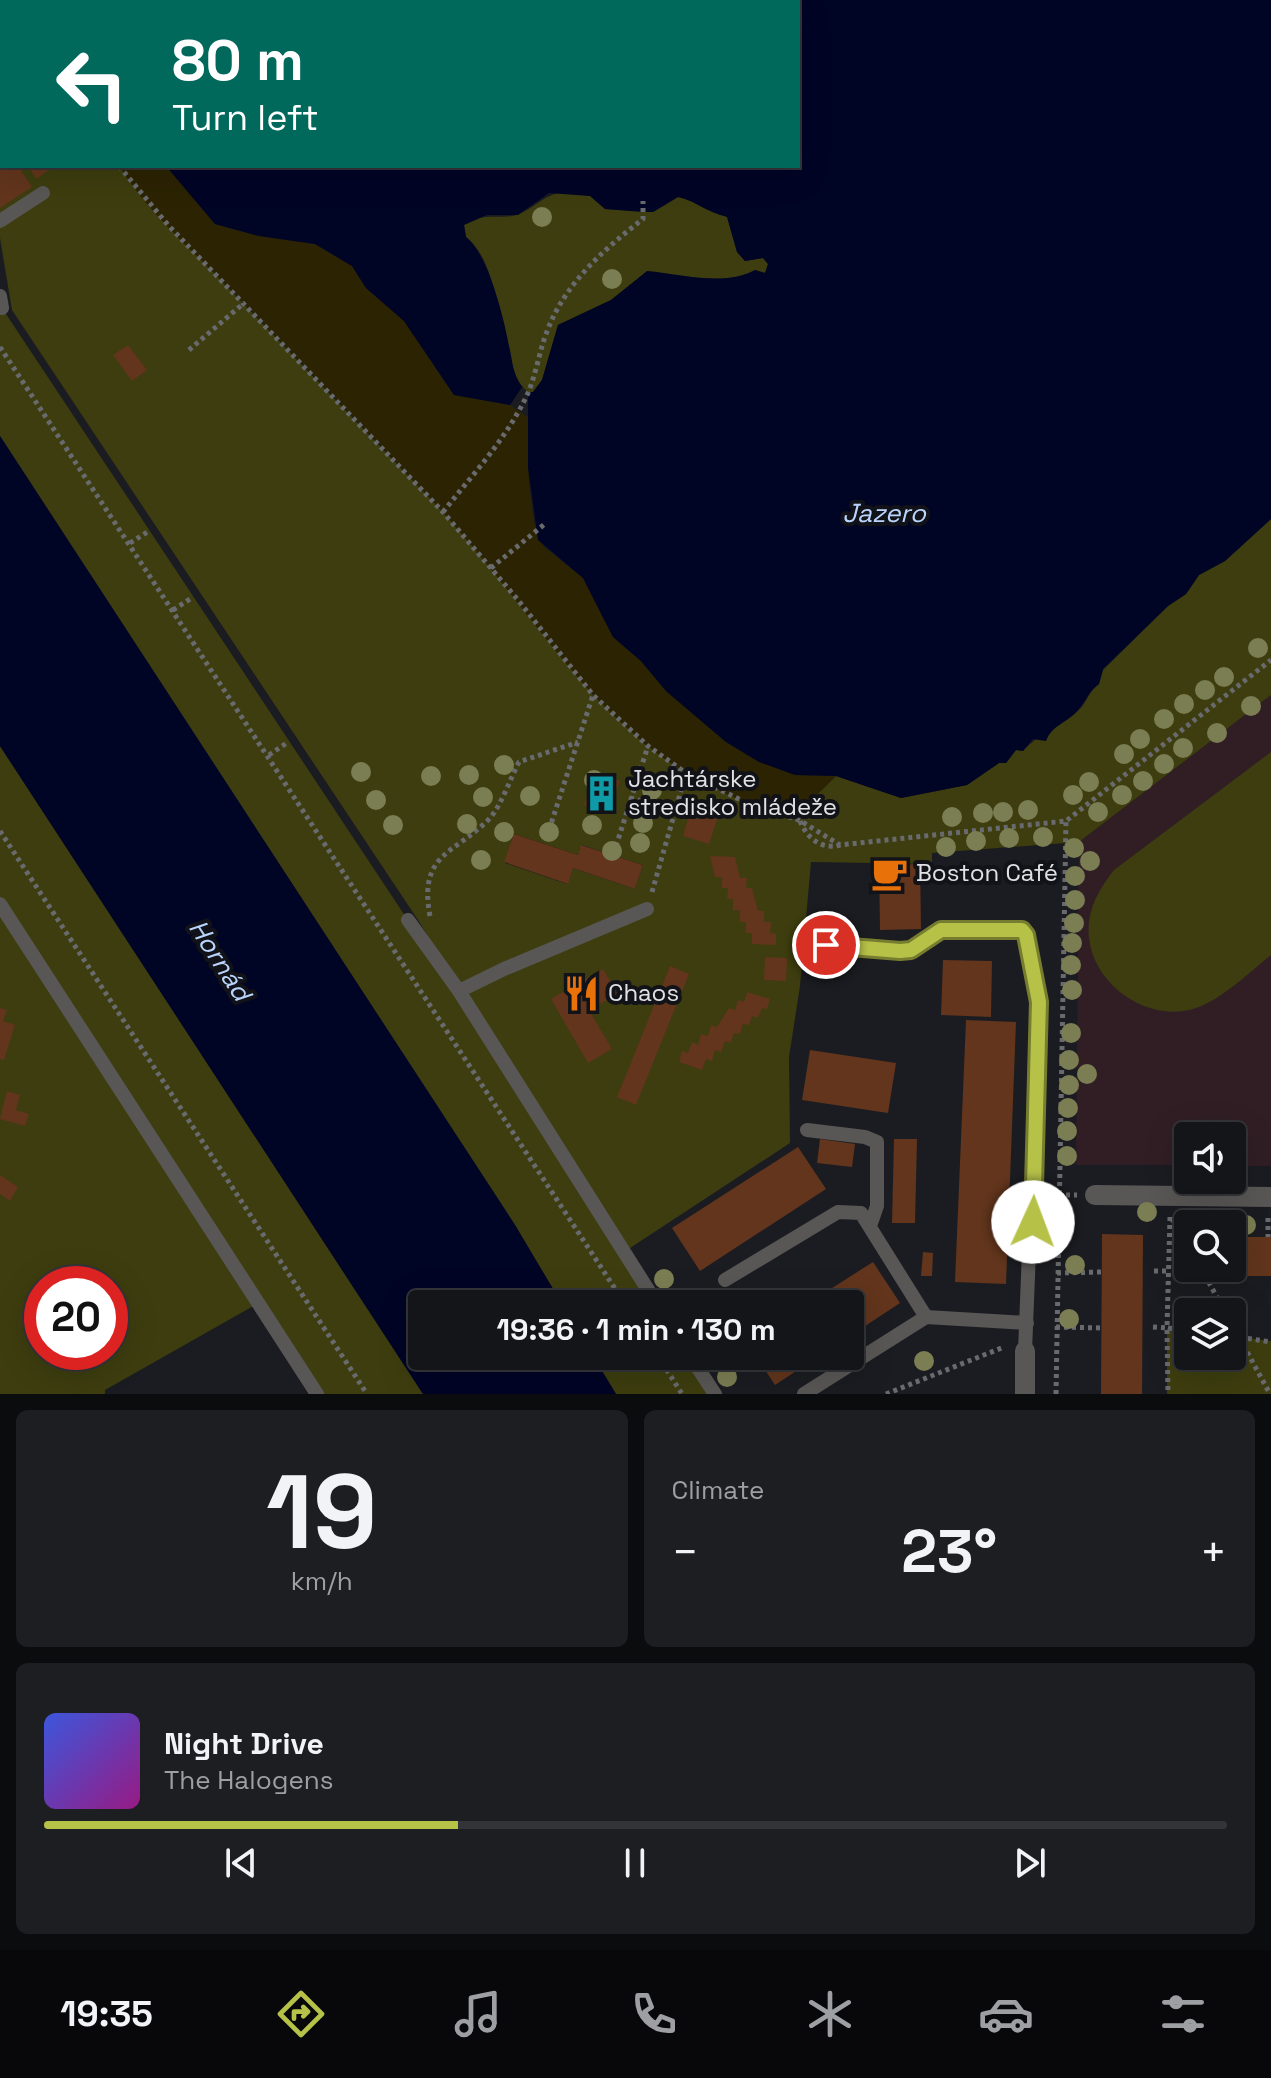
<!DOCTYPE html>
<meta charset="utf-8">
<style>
body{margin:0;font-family:"Space Grotesk",sans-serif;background:#1d1e22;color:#f1f3f6;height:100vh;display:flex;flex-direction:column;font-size:30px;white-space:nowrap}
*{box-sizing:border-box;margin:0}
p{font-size:26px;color:#9d9fa2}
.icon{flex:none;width:44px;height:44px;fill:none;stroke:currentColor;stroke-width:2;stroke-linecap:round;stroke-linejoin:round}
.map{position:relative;height:1394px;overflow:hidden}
.sheet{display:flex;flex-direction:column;gap:16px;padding:16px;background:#0b0c0e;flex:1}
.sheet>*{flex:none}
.guide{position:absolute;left:0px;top:0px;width:800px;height:168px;box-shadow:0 8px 32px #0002,0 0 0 2px #333438;background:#00695c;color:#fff;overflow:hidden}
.controls{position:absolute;left:1174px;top:1122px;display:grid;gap:16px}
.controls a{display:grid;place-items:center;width:72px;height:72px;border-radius:8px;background:#141519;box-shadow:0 8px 32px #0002,0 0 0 2px #333438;font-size:40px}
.speed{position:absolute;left:24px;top:1266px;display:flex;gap:16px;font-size:40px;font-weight:700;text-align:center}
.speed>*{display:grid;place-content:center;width:104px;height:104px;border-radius:50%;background:#141519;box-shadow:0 8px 32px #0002,0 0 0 2px #333438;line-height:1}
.speed .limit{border:12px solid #d22;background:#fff;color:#111}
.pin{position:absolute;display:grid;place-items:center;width:68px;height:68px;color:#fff;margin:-34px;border:4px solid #fff;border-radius:50%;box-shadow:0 2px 8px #0007}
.me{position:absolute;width:88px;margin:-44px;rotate:2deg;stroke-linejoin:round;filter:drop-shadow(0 0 6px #0008)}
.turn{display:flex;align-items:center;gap:28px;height:168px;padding:0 40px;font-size:36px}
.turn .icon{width:104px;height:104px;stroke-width:2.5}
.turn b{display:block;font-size:56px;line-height:68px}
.big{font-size:60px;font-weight:700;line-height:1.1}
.sheet .widget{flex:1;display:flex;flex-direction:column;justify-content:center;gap:12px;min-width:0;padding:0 28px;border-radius:12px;background:#1d1e22}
.sheet .dial{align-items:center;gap:0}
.dial b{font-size:104px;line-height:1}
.song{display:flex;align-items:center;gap:24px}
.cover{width:96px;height:96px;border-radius:12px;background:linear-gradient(135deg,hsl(230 70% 55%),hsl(310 70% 35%))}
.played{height:8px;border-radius:4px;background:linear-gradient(90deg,#b6c148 35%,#333438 35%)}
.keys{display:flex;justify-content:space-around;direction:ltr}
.heat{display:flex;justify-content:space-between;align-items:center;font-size:44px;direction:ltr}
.sheet .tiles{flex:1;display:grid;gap:16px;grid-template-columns:1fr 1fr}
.widget:last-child{grid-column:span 2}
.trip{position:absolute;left:408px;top:1290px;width:456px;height:80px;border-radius:8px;background:#141519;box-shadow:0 8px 32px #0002,0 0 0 2px #333438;font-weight:700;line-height:80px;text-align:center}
.dock{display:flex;height:128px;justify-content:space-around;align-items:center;background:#08080a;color:#9d9fa2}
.dock .icon{width:56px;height:56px}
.dock .current{color:#b6c148}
.dock b{font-size:36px;color:#f1f3f6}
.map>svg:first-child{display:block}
.education{fill:#301e24}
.green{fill:#3d3d0f;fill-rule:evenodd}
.sand{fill:#2b2302}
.water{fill:#000425}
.building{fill:#62351c}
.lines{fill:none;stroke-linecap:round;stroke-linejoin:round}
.path{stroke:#696a6e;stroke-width:5;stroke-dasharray:4 4;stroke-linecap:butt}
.service{stroke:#595755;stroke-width:14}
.minor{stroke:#595755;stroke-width:20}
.tree{fill:#7b7d52}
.route-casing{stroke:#767d2f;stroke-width:20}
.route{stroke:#b6c148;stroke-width:14}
.labels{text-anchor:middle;stroke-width:8;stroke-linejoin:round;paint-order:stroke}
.poi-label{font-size:24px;fill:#e1e2e5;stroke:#121318;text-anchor:start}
.water-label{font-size:26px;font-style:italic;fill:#bad5fd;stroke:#121318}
</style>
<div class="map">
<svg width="1271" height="1394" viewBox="0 0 1271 1394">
<rect width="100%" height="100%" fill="#1b1c21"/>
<path class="education" d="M1271,695V1166H1232V1136H1188V1165H1076L1079,842Z"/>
<path class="green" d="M0,0L36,2H2V166H119L168,225L443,512L518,600L593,695L647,746L793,818L836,776L901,798L967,785L999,763H1006L1016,750L1023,751C1039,733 1063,726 1080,709C1088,700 1089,691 1099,684L1103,670L1168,606L1186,594L1199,575L1225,561L1271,519V695L1079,842L932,853V864L811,862L800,986L789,1057L790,1143L624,1252L657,1304H562L515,1225L0,436V305L557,1145L418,920L12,310L0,238ZM514,834L578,855L582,845L643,865L635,889L573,868L567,884L505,863Z
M565,192L591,196L605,209L653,212L678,197C697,201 706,212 727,216L737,252L745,261L763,258L768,264L765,273L755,270C725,287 681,274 647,272L611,300L558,325L542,380L533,392H528C496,367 507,269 466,237L464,225C482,211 501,221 519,214C538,206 544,194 565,192Z
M0,746L423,1394H317L257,1304L105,1390V1394H0ZM42,1284H110V1352H42Z
M1271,752V955C1247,974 1219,1003 1189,1010C1144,1020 1094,984 1089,938C1086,912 1098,890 1114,870Z
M1167,1328L1188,1330V1356H1232V1336L1271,1341V1394H1167Z
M593,1356H690L715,1394H616Z"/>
<path class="sand" d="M119,166H166L215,224L259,236L315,244L352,266L366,288L404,321L454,395L510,405L528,417L529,484L534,522L543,546L583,578L613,637L641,661L666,691L726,742L795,775L836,776L793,818C741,803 690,781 648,746C568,682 511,586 441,510C373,436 302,364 232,291C194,252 148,213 119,166Z"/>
<path class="water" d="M117,0H1271V519L1225,561L1199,575L1186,594L1168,606L1103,669L1099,684C1088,692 1086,701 1078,710C1067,723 1052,725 1046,741L1033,739L1023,751L1016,750L1006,763H999L967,785L901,798L836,776L795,775L759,762L726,742L666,691L641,661L613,637L583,578L538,540L528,468V392H533L542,380L558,325L611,300L647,271C681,274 725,287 755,270L765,273L768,264L763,258L745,261L737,252L727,217C706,212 696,201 678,197L653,212H643L605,209L590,196L549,193L518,215H487L464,225L466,237C488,254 504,318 509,346C513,362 512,373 522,387L510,405L454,395L404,321L366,288L352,266L315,244L259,236L215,224L166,166H798V2Z
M0,436L515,1225L562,1304H422V1356H593L616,1394H423L0,746Z"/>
<path class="building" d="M0,166H18L32,187L0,208Z
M28,166H55L36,179Z
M128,345L147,370L132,381L113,355Z
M596,772L620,781L607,814L584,805Z
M692,805L719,814L709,844L683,836Z
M514,834L578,855L581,845L643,865L635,889L573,868L568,884L504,862Z
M710,856L735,857L740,878H747L746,888H752L758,911H764V922H771L770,933L776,934V945L752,944V933H746V922H740V910H733V899H727L728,888H722V877H715Z
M920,864L921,929L880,930L879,865Z
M765,957L787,958L786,981L764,980Z
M943,960L992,961L991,1017L941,1015Z
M670,966L689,974L636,1105L617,1097Z
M603,969L618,994L589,1010L612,1049L588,1063L551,999Z
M747,992L770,999L767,1009L762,1008L758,1018L752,1016L749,1025L743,1024L740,1034L734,1033L731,1043L725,1041L721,1052L715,1050L712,1061L706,1059L702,1070L679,1062L682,1051L688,1053L692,1042L698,1045L701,1034L708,1036L711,1025L717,1027L729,1008L735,1010L738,1000L744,1002Z
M0,1008L7,1010L3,1021L15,1025L4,1060L0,1059Z
M966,1020L1016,1022L1006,1284L955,1282Z
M810,1050L896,1063L888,1113L802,1100Z
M7,1091L20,1095L16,1110L29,1114L25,1126L0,1119Z
M820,1139L855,1144L852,1167L817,1163Z
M894,1139H917L915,1223H892Z
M798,1147L826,1189L700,1271L672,1228Z
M0,1175L18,1187L10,1201L0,1194Z
M1102,1234L1143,1235L1142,1394H1101Z
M1239,1237H1271V1276H1238Z
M923,1252L933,1253L932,1276H921Z
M873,1262L900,1303L850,1336V1304H807Z
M756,1356H819L775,1385Z"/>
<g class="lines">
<path class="path" d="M35,0L36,2
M119,166L168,225L443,512L518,600L593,695L648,746L686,773L755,807L799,820L840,845L1066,821L1271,660
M0,347L625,1304
M189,350L244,303
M443,512C473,474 508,437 528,393C536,374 539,353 546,334C564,284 603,250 643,219V201
M130,543L149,531
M491,568L546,523
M173,610L193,597
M269,755L288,742
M630,798L675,809
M800,821C807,838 821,850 840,845
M549,830L593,695
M0,831L367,1394
M616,846L648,746
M652,892L686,773
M430,916C418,852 456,854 490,818C502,804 510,779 519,762L578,742
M1058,1195H1077
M1170,1217L1167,1328L1188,1330
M1171,1218L1188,1244
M1268,1218V1237
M1201,1268L1225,1312
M1154,1271H1169
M1057,1273L1102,1272
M1232,1324L1270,1394
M1056,1327L1102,1328
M1153,1327L1167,1328L1168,1394
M1232,1336L1271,1342
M658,1356L682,1394
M886,1394L1004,1347
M1056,1394L1066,821"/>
<path class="service" d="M0,221L43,193
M0,296L2,308
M0,904L317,1394
M408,920L459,991L657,1304
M826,945L900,951L911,950L941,930H1022L1026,935L1039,1002L1025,1351
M459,991L504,969L647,909
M807,1130L865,1137L877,1142V1206L870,1226
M725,1280L838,1212L861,1213L926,1317L1027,1323
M690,1356L715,1394
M804,1394L926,1317"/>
<path class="minor" d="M1095,1195L1271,1197
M1025,1394V1351"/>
</g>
<g class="tree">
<circle cx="542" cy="217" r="10"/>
<circle cx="612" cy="279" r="10"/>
<circle cx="1258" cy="648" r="10"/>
<circle cx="1224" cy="677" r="10"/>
<circle cx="1205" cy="690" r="10"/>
<circle cx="1184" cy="704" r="10"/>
<circle cx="1251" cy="706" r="10"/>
<circle cx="1164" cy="719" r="10"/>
<circle cx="1217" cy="733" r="10"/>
<circle cx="1140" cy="739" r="10"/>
<circle cx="1183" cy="748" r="10"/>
<circle cx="1124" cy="754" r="10"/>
<circle cx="1164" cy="764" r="10"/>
<circle cx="504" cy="765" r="10"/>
<circle cx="361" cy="772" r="10"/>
<circle cx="469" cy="775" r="10"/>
<circle cx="431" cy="776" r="10"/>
<circle cx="594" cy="780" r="10"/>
<circle cx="1143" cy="781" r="10"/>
<circle cx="1089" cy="782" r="10"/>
<circle cx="652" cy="790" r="10"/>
<circle cx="1073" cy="795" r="10"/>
<circle cx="1122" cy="795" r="10"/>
<circle cx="530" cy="796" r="10"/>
<circle cx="483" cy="797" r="10"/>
<circle cx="376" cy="800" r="10"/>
<circle cx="1028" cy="810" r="10"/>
<circle cx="1003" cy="812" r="10"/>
<circle cx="1098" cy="812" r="10"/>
<circle cx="983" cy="813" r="10"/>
<circle cx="952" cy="817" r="10"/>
<circle cx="643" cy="823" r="10"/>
<circle cx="467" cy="824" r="10"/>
<circle cx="393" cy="825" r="10"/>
<circle cx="592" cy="825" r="10"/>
<circle cx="504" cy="832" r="10"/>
<circle cx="549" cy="832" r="10"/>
<circle cx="1043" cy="837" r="10"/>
<circle cx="1009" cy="838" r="10"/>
<circle cx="976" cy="841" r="10"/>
<circle cx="640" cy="843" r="10"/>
<circle cx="946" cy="847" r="10"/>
<circle cx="1074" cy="848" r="10"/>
<circle cx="612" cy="851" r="10"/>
<circle cx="481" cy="860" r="10"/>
<circle cx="1090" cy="861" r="10"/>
<circle cx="1075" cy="876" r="10"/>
<circle cx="1075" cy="900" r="10"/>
<circle cx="1074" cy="923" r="10"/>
<circle cx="1072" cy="943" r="10"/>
<circle cx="1071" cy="965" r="10"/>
<circle cx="1072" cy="990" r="10"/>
<circle cx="1071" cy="1033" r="10"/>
<circle cx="1069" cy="1060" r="10"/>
<circle cx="1087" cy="1074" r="10"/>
<circle cx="1069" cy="1085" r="10"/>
<circle cx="1068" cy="1108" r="10"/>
<circle cx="1067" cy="1131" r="10"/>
<circle cx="1067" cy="1156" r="10"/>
<circle cx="1147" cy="1212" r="10"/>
<circle cx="1246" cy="1225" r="10"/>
<circle cx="1075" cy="1265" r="10"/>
<circle cx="664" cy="1279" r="10"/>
<circle cx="1069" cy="1319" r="10"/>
<circle cx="924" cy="1361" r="10"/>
<circle cx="727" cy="1377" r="10"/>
</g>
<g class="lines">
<defs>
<path id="route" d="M826,945L900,951L911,950L941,930H1022L1026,935L1039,1002L1033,1222"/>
</defs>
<use href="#route" class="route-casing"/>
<use href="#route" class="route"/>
</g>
<defs>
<symbol id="building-bare" viewBox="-9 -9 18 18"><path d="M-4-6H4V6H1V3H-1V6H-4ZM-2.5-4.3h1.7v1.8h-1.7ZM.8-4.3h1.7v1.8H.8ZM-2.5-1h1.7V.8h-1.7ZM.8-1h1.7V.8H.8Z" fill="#0f9aa8" stroke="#121318" stroke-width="2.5" paint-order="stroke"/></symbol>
<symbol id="cafe-bare" viewBox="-9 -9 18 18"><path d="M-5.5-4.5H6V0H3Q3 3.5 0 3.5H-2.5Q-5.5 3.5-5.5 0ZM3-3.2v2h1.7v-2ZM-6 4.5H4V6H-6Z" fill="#e8710a" stroke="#121318" stroke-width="2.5" paint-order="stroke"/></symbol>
<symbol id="restaurant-bare" viewBox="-9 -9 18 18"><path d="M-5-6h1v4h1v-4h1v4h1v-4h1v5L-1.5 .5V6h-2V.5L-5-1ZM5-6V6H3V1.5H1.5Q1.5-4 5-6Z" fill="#e8710a" stroke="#121318" stroke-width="2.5" paint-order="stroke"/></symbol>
</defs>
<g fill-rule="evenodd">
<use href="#building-bare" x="576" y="768" width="51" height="51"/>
<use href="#cafe-bare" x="864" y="848" width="51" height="51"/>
<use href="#restaurant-bare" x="556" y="968" width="51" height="51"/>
</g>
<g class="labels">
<g class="poi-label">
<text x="628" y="787">Jachtárske<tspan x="628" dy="28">stredisko mládeže</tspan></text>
<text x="916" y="881">Boston Café</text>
<text x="608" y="1001">Chaos</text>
</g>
<g class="water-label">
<text x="884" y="522">Jazero</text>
<text transform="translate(220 960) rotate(57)" y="9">Hornád</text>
</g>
</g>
</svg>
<div class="controls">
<a><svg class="icon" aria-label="sound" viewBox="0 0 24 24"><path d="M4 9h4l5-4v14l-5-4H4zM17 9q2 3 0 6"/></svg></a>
<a><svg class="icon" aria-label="search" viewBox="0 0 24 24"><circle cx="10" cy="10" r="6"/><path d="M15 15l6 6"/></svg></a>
<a><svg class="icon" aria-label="layers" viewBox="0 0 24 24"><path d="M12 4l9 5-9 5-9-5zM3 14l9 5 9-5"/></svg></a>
</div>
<div class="speed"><div class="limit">20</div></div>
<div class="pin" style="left:826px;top:945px;background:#d93025"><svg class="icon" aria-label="arrive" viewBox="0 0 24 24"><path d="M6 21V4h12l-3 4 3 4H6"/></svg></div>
<svg class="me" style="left:1033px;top:1222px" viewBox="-20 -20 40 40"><circle r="19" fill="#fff"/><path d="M0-13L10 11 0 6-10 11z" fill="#b6c148"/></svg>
<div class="trip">19:36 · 1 min · 130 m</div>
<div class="guide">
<div class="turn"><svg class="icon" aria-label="left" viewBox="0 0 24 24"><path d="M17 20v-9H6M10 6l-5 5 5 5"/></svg><div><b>80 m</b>Turn left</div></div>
</div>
</div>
<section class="sheet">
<div class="tiles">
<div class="widget dial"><b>19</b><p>km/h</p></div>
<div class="widget"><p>Climate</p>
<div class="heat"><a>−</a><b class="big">23°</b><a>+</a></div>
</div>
<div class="widget">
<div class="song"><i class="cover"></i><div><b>Night Drive</b><p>The Halogens</p></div></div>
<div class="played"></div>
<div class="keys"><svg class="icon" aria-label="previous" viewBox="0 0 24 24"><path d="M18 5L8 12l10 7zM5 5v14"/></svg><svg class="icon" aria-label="pause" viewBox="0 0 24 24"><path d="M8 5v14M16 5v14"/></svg><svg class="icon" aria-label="next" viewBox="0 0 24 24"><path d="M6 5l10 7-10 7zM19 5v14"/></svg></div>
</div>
</div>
</section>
<nav class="dock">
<b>19:35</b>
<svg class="icon current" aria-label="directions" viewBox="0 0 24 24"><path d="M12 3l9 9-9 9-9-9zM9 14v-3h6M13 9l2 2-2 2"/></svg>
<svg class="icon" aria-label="music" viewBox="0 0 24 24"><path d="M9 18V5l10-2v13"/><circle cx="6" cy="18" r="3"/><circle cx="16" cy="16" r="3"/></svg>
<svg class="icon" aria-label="phone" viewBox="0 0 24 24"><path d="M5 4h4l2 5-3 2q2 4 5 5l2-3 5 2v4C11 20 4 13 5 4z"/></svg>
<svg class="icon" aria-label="climate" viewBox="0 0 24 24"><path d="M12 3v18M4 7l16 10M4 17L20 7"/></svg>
<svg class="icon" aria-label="car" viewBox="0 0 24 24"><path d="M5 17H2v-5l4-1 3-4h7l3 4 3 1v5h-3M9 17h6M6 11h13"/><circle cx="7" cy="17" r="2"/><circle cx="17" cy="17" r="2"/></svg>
<svg class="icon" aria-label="filters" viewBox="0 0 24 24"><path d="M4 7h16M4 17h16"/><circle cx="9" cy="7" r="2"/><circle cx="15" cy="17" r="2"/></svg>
</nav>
